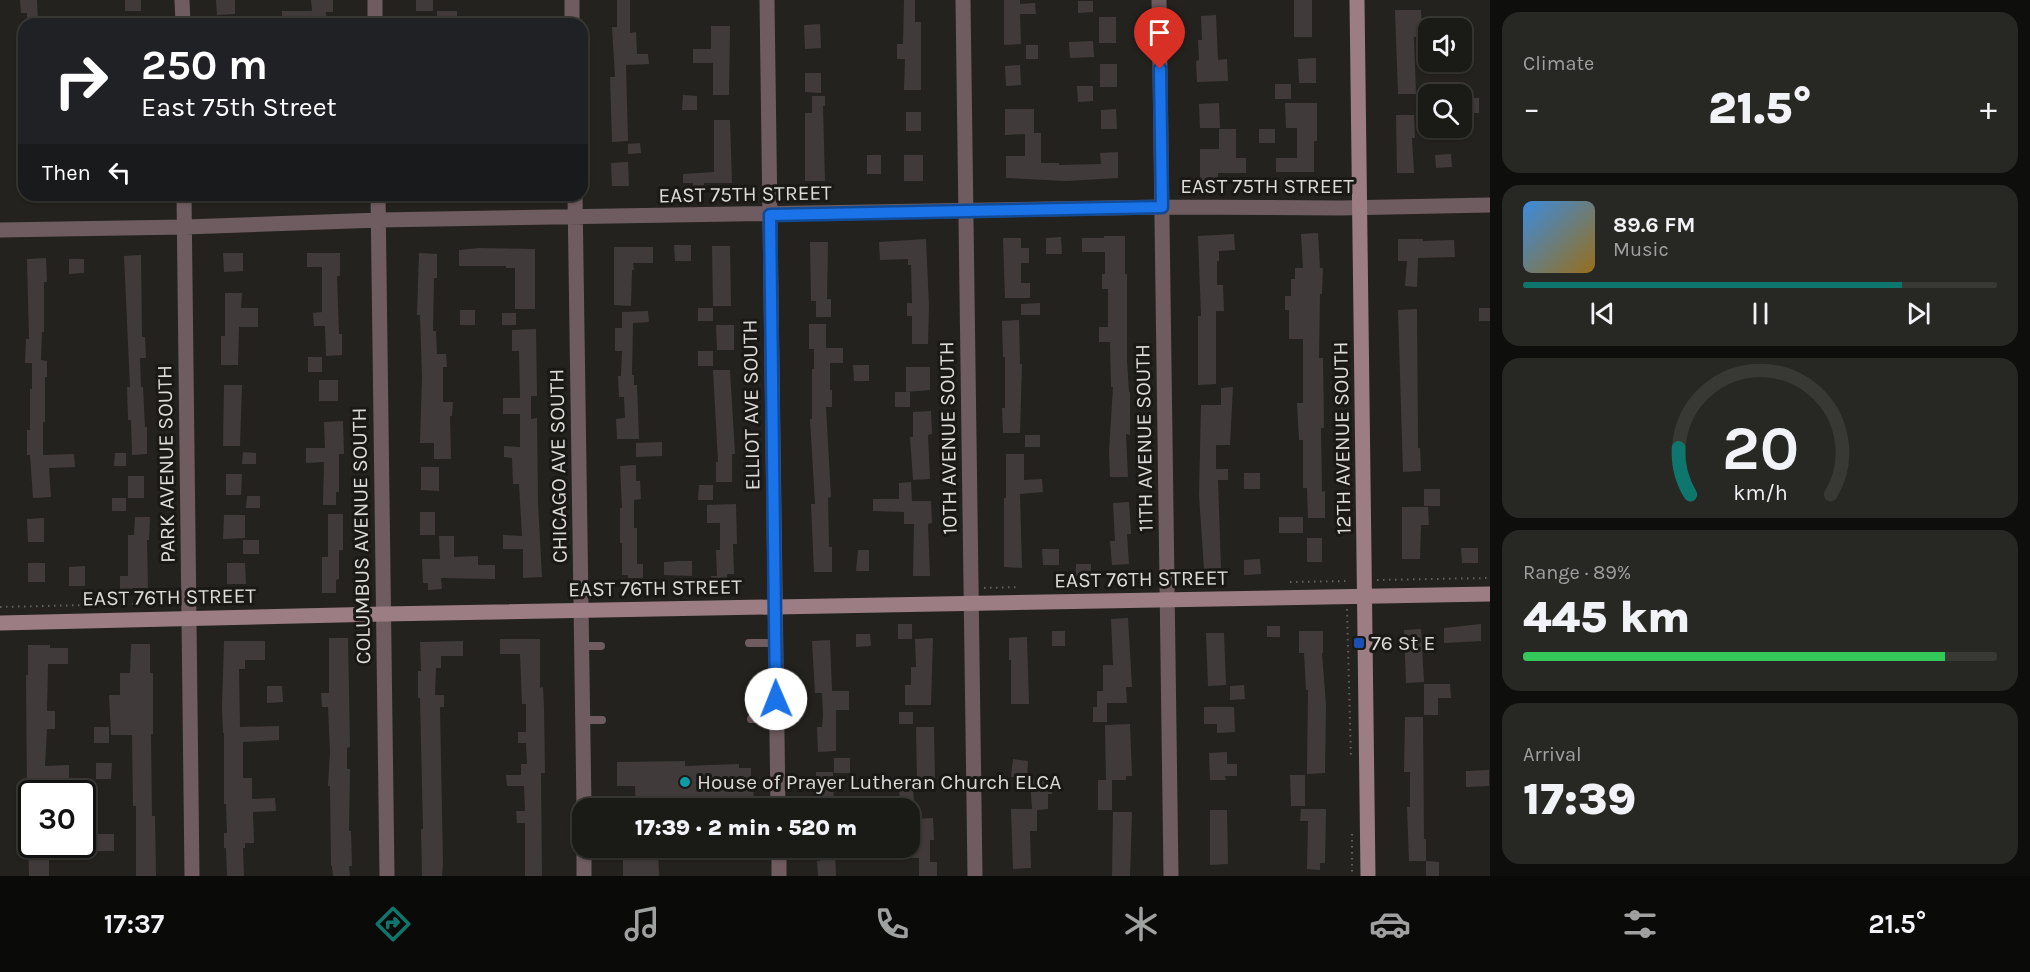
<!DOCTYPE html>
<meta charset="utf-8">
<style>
body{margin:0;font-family:Karla,sans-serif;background:#272723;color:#f1f3f6;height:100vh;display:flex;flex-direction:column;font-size:22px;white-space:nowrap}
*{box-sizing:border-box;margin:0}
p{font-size:20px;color:#9fa1a1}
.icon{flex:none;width:33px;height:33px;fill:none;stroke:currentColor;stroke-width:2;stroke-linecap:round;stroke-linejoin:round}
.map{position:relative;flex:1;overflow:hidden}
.drawer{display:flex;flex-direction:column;gap:12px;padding:12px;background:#0e0e0c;width:540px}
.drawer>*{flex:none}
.hud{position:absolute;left:18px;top:18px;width:570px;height:183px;border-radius:18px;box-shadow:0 2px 4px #0004,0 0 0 2px #383835;background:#202124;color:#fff;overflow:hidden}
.controls{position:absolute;left:1418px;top:18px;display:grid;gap:12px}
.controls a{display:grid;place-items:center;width:54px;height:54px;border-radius:12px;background:#1a1a16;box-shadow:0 2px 4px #0004,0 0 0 2px #383835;font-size:30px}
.speed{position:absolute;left:18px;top:780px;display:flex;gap:12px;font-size:30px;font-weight:700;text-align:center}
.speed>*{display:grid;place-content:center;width:78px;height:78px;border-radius:50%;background:#1a1a16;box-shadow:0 2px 4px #0004,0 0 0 2px #383835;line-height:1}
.speed .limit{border:3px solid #111;border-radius:9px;background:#fff;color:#111}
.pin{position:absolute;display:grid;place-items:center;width:51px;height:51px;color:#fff;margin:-62px -26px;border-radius:50% 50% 50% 0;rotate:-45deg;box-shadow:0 0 6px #0007}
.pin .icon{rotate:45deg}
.me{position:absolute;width:66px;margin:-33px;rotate:359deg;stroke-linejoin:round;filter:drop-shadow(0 0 4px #0008)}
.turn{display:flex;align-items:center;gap:21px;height:126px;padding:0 24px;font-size:27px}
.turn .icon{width:78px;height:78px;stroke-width:2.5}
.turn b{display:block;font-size:42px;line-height:51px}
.then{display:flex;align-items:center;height:57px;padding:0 24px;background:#0003;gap:12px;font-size:22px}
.big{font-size:45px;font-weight:800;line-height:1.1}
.drawer .card{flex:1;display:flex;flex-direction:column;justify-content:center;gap:9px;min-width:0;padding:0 21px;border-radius:18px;background:#272723}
.drawer .dial{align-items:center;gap:0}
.dial svg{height:156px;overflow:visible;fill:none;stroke:#383835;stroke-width:7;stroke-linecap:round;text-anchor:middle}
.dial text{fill:#f1f3f6;stroke:none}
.song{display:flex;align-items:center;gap:18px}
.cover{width:72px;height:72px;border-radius:9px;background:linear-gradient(135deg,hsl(210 70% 55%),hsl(40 70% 35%))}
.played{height:6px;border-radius:3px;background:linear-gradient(90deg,#0f766e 80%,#383835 80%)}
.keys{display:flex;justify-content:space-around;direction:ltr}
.heat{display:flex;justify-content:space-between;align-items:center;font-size:33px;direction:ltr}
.charge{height:9px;border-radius:4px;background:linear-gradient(90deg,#34c759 89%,#383835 0)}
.trip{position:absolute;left:572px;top:798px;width:348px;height:60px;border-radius:18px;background:#1a1a16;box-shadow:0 2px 4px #0004,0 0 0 2px #383835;font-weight:800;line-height:60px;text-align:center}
.tab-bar{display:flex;height:96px;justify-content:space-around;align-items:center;background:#0a0a09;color:#9fa1a1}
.tab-bar .icon{width:42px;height:42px}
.tab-bar .on{color:#0f766e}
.tab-bar b{font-size:27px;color:#f1f3f6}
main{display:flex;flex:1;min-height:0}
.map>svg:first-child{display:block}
.building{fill:#403b3a}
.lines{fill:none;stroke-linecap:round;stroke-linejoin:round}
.path{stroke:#62615e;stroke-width:2;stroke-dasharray:1.5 4.5;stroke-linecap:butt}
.lane{stroke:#6f5c60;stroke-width:8}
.street{stroke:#6f5c60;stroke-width:15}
.secondary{stroke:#9b7d83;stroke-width:15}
.route-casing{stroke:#114b97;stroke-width:15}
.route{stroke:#1a73e8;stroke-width:10}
.transit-dot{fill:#1a4fb4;stroke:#1a1915;stroke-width:2}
.culture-dot{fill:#0f9aa8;stroke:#1a1915;stroke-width:2}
.labels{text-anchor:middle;stroke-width:6;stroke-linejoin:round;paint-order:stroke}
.street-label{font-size:21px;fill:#dcdbd9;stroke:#1a1915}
.poi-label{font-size:21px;fill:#dcdbd9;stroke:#1a1915;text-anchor:start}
</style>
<main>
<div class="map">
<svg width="1490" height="876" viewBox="0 0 1490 876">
<rect width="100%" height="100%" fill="#23221e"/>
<path class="building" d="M20,0H37L38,24H27V13H21Z
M125,0H141V11H125Z
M216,0H235V14L217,15Z
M311,0H333V12H326L327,24H282V11H312Z
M416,0H433V11H416Z
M617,0H630V33L636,32L637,54H648L649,64L626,65L628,141L612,142L610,77H615L612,27H617Z
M904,0H915V22H921V90H904L905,59H897V44H903Z
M1004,0H1020V4L1035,3L1036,14H1020L1021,44L1004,45Z
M1294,0H1312V37H1294Z
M1078,1H1093V12L1078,13Z
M1395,10H1421L1423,37H1414L1416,94H1398Z
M437,11H457V24H437Z
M1216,15L1218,60L1227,59L1228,81L1197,82L1196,61L1199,60L1198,40H1202L1201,16Z
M1099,17H1116V43H1099Z
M820,24L821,48L805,49L804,25Z
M711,26H730L729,95H713V63H693V49H711Z
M1093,41L1094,57L1070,58L1069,42Z
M1026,45H1038V59H1026Z
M1316,58V83H1299L1298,59Z
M1100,64H1117V87H1100Z
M1020,65L1021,85L1006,86L1005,66Z
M805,73H821V93L805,92Z
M1275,84H1291V99H1275Z
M1077,86H1093V101L1078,102Z
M683,95L697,96V110H682Z
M812,96H825V106H823L825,181H805V113H812Z
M1463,98H1479V113H1463Z
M1219,103L1220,128H1200L1199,104Z
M1285,103H1317V141H1314V172H1276V158H1297V128H1286Z
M1005,109H1034V133H1041V163H1059V165L1101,164L1100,153L1118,152V178L1066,181L1006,178V156H1025V134L1005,135Z
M1116,109L1117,129H1101V110Z
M906,112H921V131H906Z
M1396,115H1414L1415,138H1412L1414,173H1397Z
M714,120H730L732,183H704V186H693V183H683V174L714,172Z
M1219,129H1236V158H1246V173H1218V180H1200V149H1219Z
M1259,129H1275V143H1259Z
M640,143L641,153L628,154V144Z
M1451,154L1452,167L1436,168L1435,155Z
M867,155H881V174H867Z
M904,155H923V181H904Z
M628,162L629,186H612L611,163Z
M1318,233L1320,268H1323L1322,294H1320L1319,358H1323L1324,428H1321L1322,492L1325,491V518H1308L1307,488H1303V440H1299L1297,403H1303V339H1289V310H1285V296H1291V279H1295V268H1303L1301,234Z
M1234,234L1235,250L1219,251V261H1217V285H1223L1224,311H1216V384L1198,385V316H1201L1198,236Z
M1104,236H1125V274H1127V361L1129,392H1130V435L1126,434L1128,477H1110L1109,451L1113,387H1111L1110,342H1099V327H1108V289H1102V274H1105V252H1082V238H1104Z
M1061,237L1062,254H1046V238Z
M1003,238H1021V248H1029V263H1021V283H1030V298H1005Z
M926,239L929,306L928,344H912V316H907V303H912L911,265H908V259L880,260L879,242Z
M1398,239H1423V241L1454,240L1455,257L1418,258L1417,287L1405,286L1407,261H1398Z
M810,242H828L827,299H831V317H816V301H811Z
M674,245H691V261H675Z
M712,246H730L731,306H713Z
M614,247H653V263H633L634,270H632L631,306L614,305Z
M479,248L535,249V309H515V268H506V266H459V250Z
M223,253H243V271L224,272Z
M307,253H340V276H337L339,334H342V355L326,356L325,326H314L313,313L322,312V267H307Z
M419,253L437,254V278H434L433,331H436L437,354H446L447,367H443V402H453L452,416H450L451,459H434V443H420L422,377L420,315H417Z
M141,255L142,337H145L146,358H140L141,387H143L145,427H147V454L132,455L131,420H128L127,387H130L124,256Z
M46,258L47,282H44V332H42L41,360L47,361V377H45V422H43V455L74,454L75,467L49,468L51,497L33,498L30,455H27V430H30V389H32V363H25L26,339H29L27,259Z
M69,259H84V273L69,274Z
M225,293H242L241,308H258V327H239L238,365H221V336H225Z
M1040,303V315H1021V304Z
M698,308H713V321H698Z
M1479,308H1490V321H1479Z
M1417,309L1418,448H1420L1421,471L1403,472L1398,310Z
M460,310H475V325H460Z
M648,311L649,322L633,323L632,375H634V385H637L639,439H617L616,419L625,418L624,397H619L618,376H621L622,351H615V328H622V312Z
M502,313H516V325H502Z
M1019,320L1020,364H1022L1020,433H1003L1002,408H1005V357H1003L1002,321Z
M809,324H826V348H843V363H830V390H832V407H826L831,497L828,498L829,547H832V572H814L811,504H815L810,419H812V369H814V349H809Z
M716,325H734V350H717Z
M536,329L537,396H531V419L537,418L538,503L542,577L523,578V549H503V535L522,536L519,484H513L512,458L504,457V446L520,447V414H503V398H520L519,351H512V330Z
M698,351H713V366H698Z
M308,357H322V372H308Z
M853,365H869V381H854Z
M906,367H930V390L906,392Z
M713,370H730L735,454H732V482H716V462H718Z
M319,380H338V401H319Z
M224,385H242L240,446H223Z
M1233,387L1230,445H1216V469H1228V480H1218L1221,568L1204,569L1199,495L1201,405H1221V388Z
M895,392H910V407H895Z
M931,411L932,434L928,435L930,479L913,480L910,437H913V412Z
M343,421L344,454H339V492H336V505H323L324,462L306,463V448H325L324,422Z
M1025,435H1040V447H1025Z
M662,442V456L636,457V443Z
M243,452L256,453V464H242Z
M115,453H126V466H114Z
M1006,454H1024V480L1042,479L1043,492L1020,494L1022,568L1004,567V498H1006Z
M636,465V481H640L641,499L634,500V528H637V564H643V578H628V575H622V543H620V508H622L620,466Z
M421,467H439V491L421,490Z
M1244,473H1260V489H1244Z
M226,474H242L241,495H226Z
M128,476H144V498H128Z
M911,482L912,501H931L932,523L928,524L930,576H913L914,524H904V512L873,511V499H899V483Z
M699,485H713V500H698Z
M1424,489H1440V506H1424Z
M247,496H260V508H246Z
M112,498H126V511H112Z
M1129,502L1131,534H1127L1129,564L1112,565L1110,541H1115L1113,503Z
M736,504L737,544H733L734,574H727L728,587L711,588V576H717L716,550H720V523H707V505Z
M1402,507H1428L1429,525H1421L1420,559H1402Z
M420,512H435V535H420Z
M328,514H343V550H339V579L336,580V593H322V557H328Z
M224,515H245V538L223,539Z
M135,517H150L149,540H147L148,588L120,589V576H128V535H134Z
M1279,517H1303V533H1279Z
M44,518V542H28L27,519Z
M439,536H454V557L478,556V565H495V579L441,578L442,589L428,590V583H423L422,559H440Z
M1307,538H1322V562H1307Z
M243,540H259V554H243Z
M1461,548H1478V563H1462Z
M1042,549H1059V565H1043Z
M858,550H869V571H856Z
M1260,559L1261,574L1244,575V560Z
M679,561H692V576L664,575V562Z
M28,563H45V582H28Z
M227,563H245L246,584H227Z
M1076,564H1091V580L1076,579Z
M85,566V586H69V567Z
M1128,618L1132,687H1126L1127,703H1107V722H1093V707H1097V691H1103V665H1113L1111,619Z
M898,624H912V639H898Z
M1481,624V641L1444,643V628Z
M1267,626H1280V637H1267Z
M1421,629L1424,682L1406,683L1404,630Z
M1052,631H1065V646H1052Z
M1299,631H1323V653H1322L1326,705L1325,773L1307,774L1308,690H1306L1304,653H1299Z
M1206,633H1224L1226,685L1208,686Z
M856,634H870L871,646L856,647Z
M1027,637L1029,704H1011V660H1009V638Z
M329,638H348L350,747L347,748V769H350L349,831H351L352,866H349L350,876H333L332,866H331L330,786H328L330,752L328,707H322L321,693H329Z
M933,638L931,705H905V685H911V667H916L915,639Z
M500,639H540V688L543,687L544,708L545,773H541L542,876H525V823H517L516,811H525L524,786H507L506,775H521V764H527L526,743H518V732H526V704H522L520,654H500Z
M830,640L832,691H849V710H836V751L818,752L817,727H822L823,715L822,693H815L812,641Z
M224,641H265V660H245V669H239L240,727L279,726V740L243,742V778H252V799L275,798L276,811L253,812L254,843H245V848H243L244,876H227L226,848H224V833H227L226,804H224V733H223L222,707Z
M463,641V656H441V668H436L435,695H444V707H440L443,864L442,876H422L421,829H423L420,698H418V671H421L420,642Z
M131,644H150V673H153V734H151L152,816H155L156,876H136V806H133L132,735H111L109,695H120V673H130Z
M28,645H50V648H68V664H48L47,711H55V729H47L45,766L69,765V779L48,780V794H27L26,675H28Z
M1424,684H1450L1451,698H1438V715H1424Z
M1244,685L1245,699L1230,700V686Z
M267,686H282L283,702L267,703Z
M1204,707H1234L1235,732L1217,733V724H1204Z
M899,712H913V724H899Z
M1405,717H1423L1424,839H1426V861H1409L1407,807H1410V772H1404Z
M1130,724L1132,776H1126V780H1112V810H1098V780H1106L1105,725Z
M94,727H109V743H94Z
M916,727H934L935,780H917Z
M1227,752V764H1237V776H1225L1226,780H1210L1209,753Z
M834,758H850V773H834Z
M1013,759L1028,761L1027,778L1011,777Z
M685,761V766L739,764V768H751V778H753L754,808H636L635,786H617V762Z
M96,763H112L111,779H96Z
M1489,770V786L1466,787V771Z
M816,772H833L834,808H818V797H816Z
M1290,775H1305V806H1291Z
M1030,779H1052V794H1048V809L1037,810V831H1030L1031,868L1013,869L1011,809H1032Z
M899,784H913L914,808H900Z
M1301,809H1326L1325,863H1320V870L1307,869L1308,821H1300Z
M1210,810H1227L1228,864L1210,865Z
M1113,812H1132L1130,876H1112Z
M933,818L934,840H930V862H937V876H919V858H901V848L916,847L915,819Z
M97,834H114V851H97Z
M28,844H49V876H29Z
M623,848H658L659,876H623Z
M820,848H835L836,876H818L817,861H820Z
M1426,861L1439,862V876H1426Z"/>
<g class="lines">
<path class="path" d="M1377,580L1490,578
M1290,582L1350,581
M984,588L1020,587
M0,607L174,603
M1347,609L1351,759
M1352,834V876"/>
<path class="lane" d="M749,643H775
M582,646H601
M751,719L776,718
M583,720H602"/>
<path class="street" d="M182,0L183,24
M375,0V24
M572,0V24
M767,0L778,808
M963,0L975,876
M1159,0L1171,876
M184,195L192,876
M378,195L387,876
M575,195L584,808
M0,230L185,227L379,220L1162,207L1340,208L1490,205
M584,848V876
M779,848V876"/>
<path class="secondary" d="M1357,0L1368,876
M0,623L383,614L1490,594"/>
</g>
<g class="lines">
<defs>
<path id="route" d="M776,699L770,215L1162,207L1160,69"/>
</defs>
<use href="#route" class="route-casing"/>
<use href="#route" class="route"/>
</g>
<rect class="transit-dot" x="1353" y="637" width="12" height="12" rx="3"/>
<circle class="culture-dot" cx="685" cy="782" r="6"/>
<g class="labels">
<g class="street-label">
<text x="1267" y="193">EAST 75TH STREET</text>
<text transform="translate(745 194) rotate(-1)" y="7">EAST 75TH STREET</text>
<text transform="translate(751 405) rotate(-91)" y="7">ELLIOT AVE SOUTH</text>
<text transform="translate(948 438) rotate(-91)" y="7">10TH AVENUE SOUTH</text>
<text transform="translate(1144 438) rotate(-91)" y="7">11TH AVENUE SOUTH</text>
<text transform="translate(1342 438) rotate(-91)" y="7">12TH AVENUE SOUTH</text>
<text transform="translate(166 464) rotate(-91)" y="7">PARK AVENUE SOUTH</text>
<text transform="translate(558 466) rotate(-91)" y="7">CHICAGO AVE SOUTH</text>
<text transform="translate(361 536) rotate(-91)" y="7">COLUMBUS AVENUE SOUTH</text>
<text transform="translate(1141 579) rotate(-1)" y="7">EAST 76TH STREET</text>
<text transform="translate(655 588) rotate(-1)" y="7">EAST 76TH STREET</text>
<text transform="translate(169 597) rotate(-1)" y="7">EAST 76TH STREET</text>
</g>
<g class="poi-label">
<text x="1371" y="650">76 St E</text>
<text x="697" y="789">House of Prayer Lutheran Church ELCA</text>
</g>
</g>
</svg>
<div class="controls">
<a><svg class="icon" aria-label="sound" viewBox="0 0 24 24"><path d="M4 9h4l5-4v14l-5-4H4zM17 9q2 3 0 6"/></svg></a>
<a><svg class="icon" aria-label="search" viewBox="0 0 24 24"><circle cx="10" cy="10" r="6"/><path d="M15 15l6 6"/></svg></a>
</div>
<div class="speed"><div class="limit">30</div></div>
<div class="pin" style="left:1160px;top:69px;background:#d93025"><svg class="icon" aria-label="arrive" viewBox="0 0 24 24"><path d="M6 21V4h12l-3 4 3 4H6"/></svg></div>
<svg class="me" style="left:776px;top:699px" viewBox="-20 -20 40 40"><circle r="19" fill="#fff"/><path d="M0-13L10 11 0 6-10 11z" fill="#1a73e8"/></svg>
<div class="trip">17:39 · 2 min · 520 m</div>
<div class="hud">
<div class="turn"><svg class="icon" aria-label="right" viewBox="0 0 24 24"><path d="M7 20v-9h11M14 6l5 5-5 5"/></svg><div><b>250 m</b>East 75th Street</div></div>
<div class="then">Then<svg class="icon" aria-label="left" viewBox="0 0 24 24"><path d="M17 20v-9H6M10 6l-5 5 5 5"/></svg></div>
</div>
</div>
<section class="drawer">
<div class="card"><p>Climate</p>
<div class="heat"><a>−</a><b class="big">21.5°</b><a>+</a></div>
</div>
<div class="card">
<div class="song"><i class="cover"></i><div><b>89.6 FM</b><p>Music</p></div></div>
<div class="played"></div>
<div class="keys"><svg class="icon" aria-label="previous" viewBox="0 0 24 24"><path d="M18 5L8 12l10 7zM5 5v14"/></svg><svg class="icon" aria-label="pause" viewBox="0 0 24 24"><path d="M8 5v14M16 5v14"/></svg><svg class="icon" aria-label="next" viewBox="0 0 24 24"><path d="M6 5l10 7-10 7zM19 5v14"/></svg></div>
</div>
<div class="card dial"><svg viewBox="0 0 100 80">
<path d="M14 69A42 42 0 1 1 86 69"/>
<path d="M14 69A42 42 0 0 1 8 45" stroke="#0f766e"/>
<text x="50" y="56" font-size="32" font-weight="700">20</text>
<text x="50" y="72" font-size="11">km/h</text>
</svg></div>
<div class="card"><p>Range · 89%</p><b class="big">445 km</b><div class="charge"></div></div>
<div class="card"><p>Arrival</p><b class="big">17:39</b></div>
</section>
</main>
<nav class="tab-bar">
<b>17:37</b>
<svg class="icon on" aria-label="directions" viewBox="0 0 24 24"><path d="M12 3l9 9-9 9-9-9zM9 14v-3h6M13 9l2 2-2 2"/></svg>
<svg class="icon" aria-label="music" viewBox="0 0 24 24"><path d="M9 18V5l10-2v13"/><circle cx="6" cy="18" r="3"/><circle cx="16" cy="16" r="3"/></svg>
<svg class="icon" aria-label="phone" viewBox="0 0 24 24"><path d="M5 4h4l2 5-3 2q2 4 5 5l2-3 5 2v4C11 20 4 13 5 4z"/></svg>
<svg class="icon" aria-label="climate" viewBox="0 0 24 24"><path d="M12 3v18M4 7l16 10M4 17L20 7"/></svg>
<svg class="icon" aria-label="car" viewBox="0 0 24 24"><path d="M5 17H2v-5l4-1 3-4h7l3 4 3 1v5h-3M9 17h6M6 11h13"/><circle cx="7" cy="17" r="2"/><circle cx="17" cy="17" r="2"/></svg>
<svg class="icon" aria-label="filters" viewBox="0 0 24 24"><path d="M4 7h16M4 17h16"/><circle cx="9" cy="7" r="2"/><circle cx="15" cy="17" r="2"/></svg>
<b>21.5°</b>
</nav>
